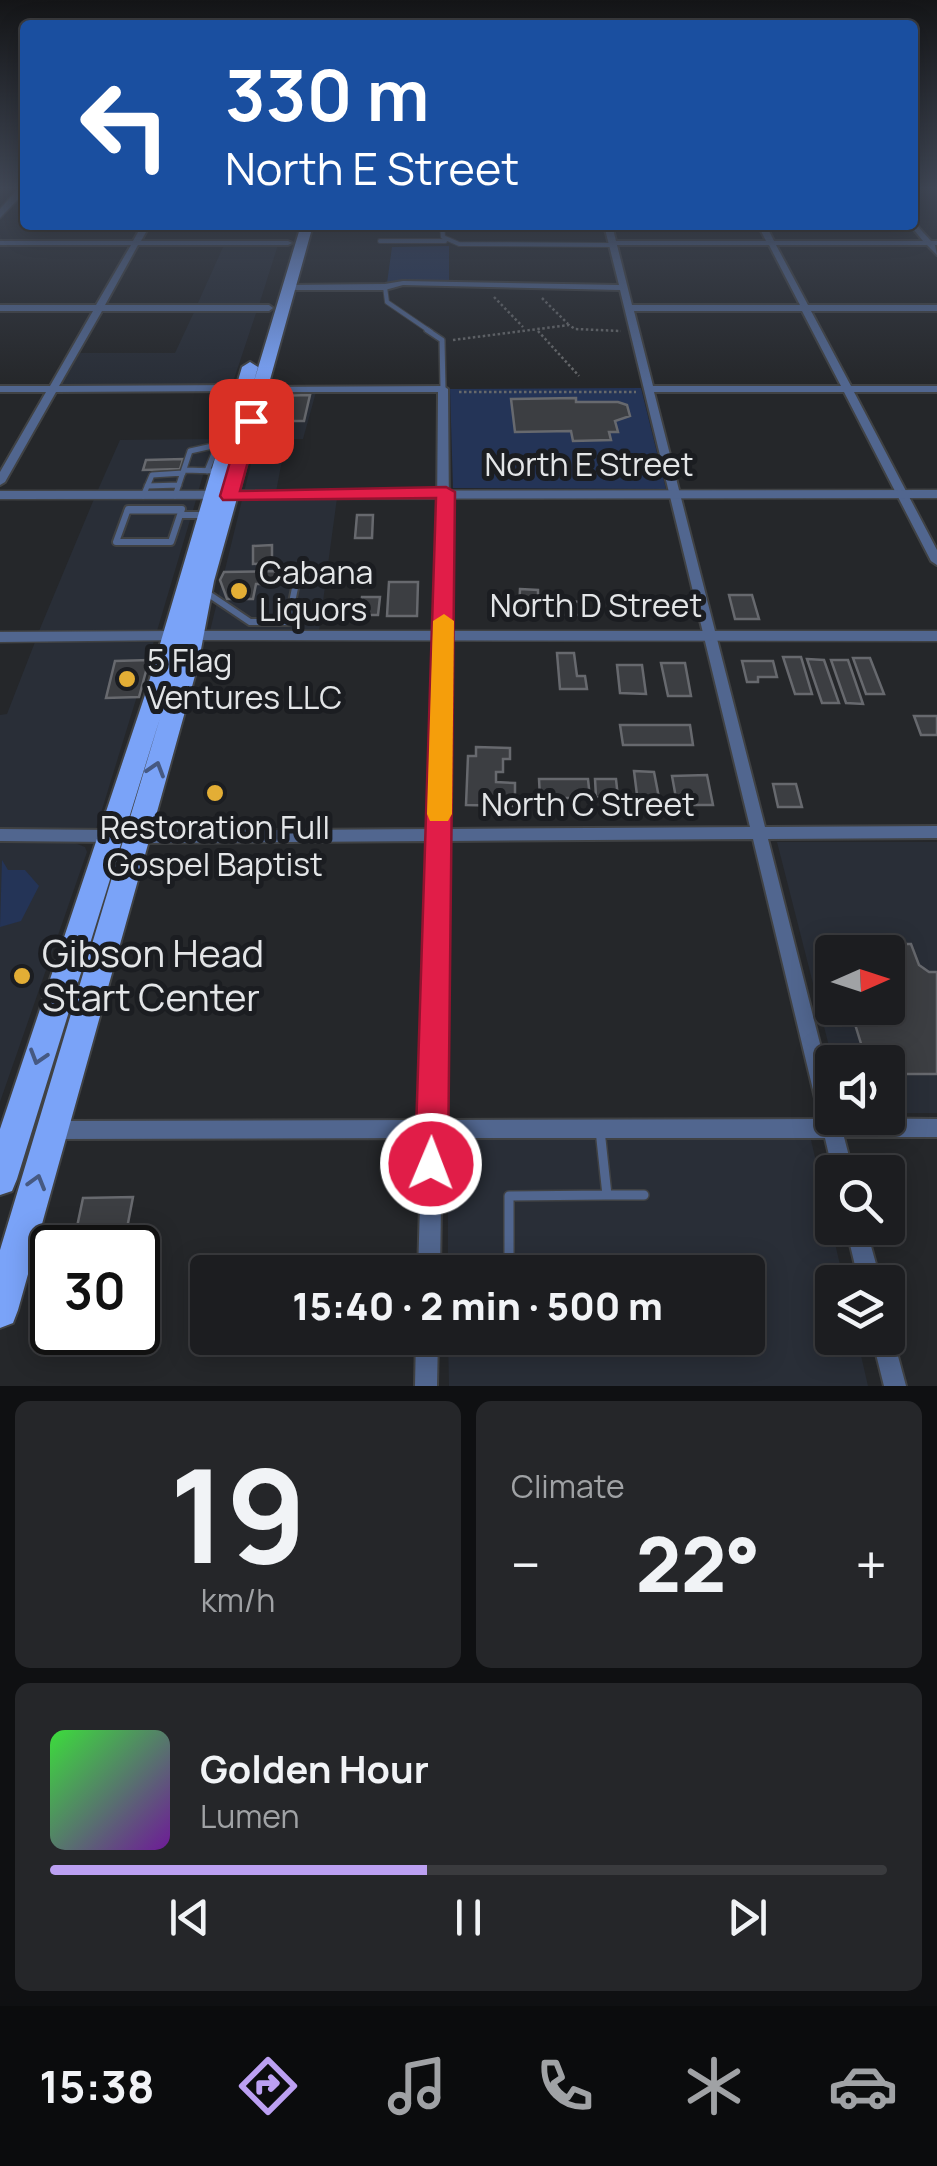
<!DOCTYPE html>
<meta charset="utf-8">
<style>
body{margin:0;font-family:Manrope,sans-serif;background:#252629;color:#f1f3f6;height:100vh;display:flex;flex-direction:column;font-size:38px;white-space:nowrap}
*{box-sizing:border-box;margin:0}
p{font-size:32px;color:#a0a2a5}
.icon{flex:none;width:55px;height:55px;fill:none;stroke:currentColor;stroke-width:2;stroke-linecap:round;stroke-linejoin:round}
.map{position:relative;height:1386px;overflow:hidden}
.panel{display:flex;flex-direction:column;gap:15px;padding:15px;background:#0f1012;flex:1}
.panel>*{flex:none}
.guide{position:absolute;left:20px;top:20px;width:898px;height:210px;border-radius:10px;box-shadow:0 5px 25px #0003,0 0 0 2px #3a3b3e;background:#1a4fa0;color:#fff;overflow:hidden}
.needle{width:65px;rotate:87deg}
.tools{position:absolute;left:815px;top:935px;display:grid;gap:20px}
.tools a{display:grid;place-items:center;width:90px;height:90px;border-radius:10px;background:#1c1d20;box-shadow:0 5px 25px #0003,0 0 0 2px #3a3b3e;font-size:50px}
.speed{position:absolute;left:30px;top:1225px;display:flex;gap:20px;font-size:50px;font-weight:700;text-align:center}
.speed>*{display:grid;place-content:center;width:130px;height:130px;border-radius:50%;background:#1c1d20;box-shadow:0 5px 25px #0003,0 0 0 2px #3a3b3e;line-height:1}
.speed .limit{border:5px solid #111;border-radius:15px;background:#fff;color:#111}
.pin{position:absolute;display:grid;place-items:center;width:85px;height:85px;color:#fff;margin:-42px;border-radius:20px;box-shadow:0 5px 15px #0006}
.me{position:absolute;width:110px;margin:-55px;rotate:1deg;stroke-linejoin:round;filter:drop-shadow(0 0 8px #0008)}
.turn{display:flex;align-items:center;gap:35px;height:210px;padding:0 40px;font-size:45px}
.turn .icon{width:130px;height:130px;stroke-width:2.5}
.turn b{display:block;font-size:70px;line-height:85px}
.big{font-size:75px;font-weight:800;line-height:1.1}
.panel .widget{flex:1;display:flex;flex-direction:column;justify-content:center;gap:15px;min-width:0;padding:0 35px;border-radius:15px;background:#252629}
.panel .dial{align-items:center;gap:0}
.dial b{font-size:130px;line-height:1}
.song{display:flex;align-items:center;gap:30px}
.cover{width:120px;height:120px;border-radius:15px;background:linear-gradient(135deg,hsl(120 70% 55%),hsl(280 70% 35%))}
.played{height:10px;border-radius:5px;background:linear-gradient(90deg,#bca0f2 45%,#3a3b3e 45%)}
.keys{display:flex;justify-content:space-around;direction:ltr}
.heat{display:flex;justify-content:space-between;align-items:center;font-size:55px;direction:ltr}
.panel .tiles{flex:1;display:grid;gap:15px;grid-template-columns:1fr 1fr}
.widget:last-child{grid-column:span 2}
.trip{position:absolute;left:190px;top:1255px;width:575px;height:100px;border-radius:10px;background:#1c1d20;box-shadow:0 5px 25px #0003,0 0 0 2px #3a3b3e;font-weight:800;line-height:100px;text-align:center}
.dock{display:flex;height:160px;justify-content:space-around;align-items:center;background:#0b0c0d;color:#a0a2a5}
.dock .icon{width:70px;height:70px}
.dock .selected{color:#bca0f2}
.dock b{font-size:45px;color:#f1f3f6}
.map>svg:first-child{display:block}
.built{fill:#292e37;fill-rule:evenodd}
.green{fill:#243457}
.building{fill:#3c3e42;stroke:#67696e;stroke-width:2.5}
.lines{fill:none;stroke-linecap:round;stroke-linejoin:round}
.service-far3-casing{stroke:#404244;stroke-width:6}
.service-far2-casing{stroke:#404244;stroke-width:8}
.service-far1-casing{stroke:#404244;stroke-width:10}
.service-casing{stroke:#404244;stroke-width:12}
.minor-casing{stroke:#404244;stroke-width:4}
.tertiary-casing{stroke:#404244;stroke-width:3}
.primary-casing{stroke:#404244;stroke-width:4}
.path{stroke:#66686a;stroke-width:2.5;stroke-dasharray:2.5 2.5;stroke-linecap:butt}
.service-far3{stroke:#51668f;stroke-width:4}
.service-far2{stroke:#51668f;stroke-width:5}
.service-far1{stroke:#51668f;stroke-width:6}
.service{stroke:#51668f;stroke-width:9}
.minor{fill:#51668f;fill-rule:evenodd}
.tertiary{fill:#51668f;fill-rule:evenodd}
.primary{fill:#7aa3f8;fill-rule:evenodd}
.oneway{stroke:#465982}
.route{fill:#e11d48;stroke:#92132f;stroke-width:2.5}
.slow{fill:#f59e0b}
.poi-dot{fill:#e3ae35;stroke:#1b1d21;stroke-width:4}
.labels{text-anchor:middle;stroke-width:10;stroke-linejoin:round;paint-order:stroke}
.street-label{font-size:32px;fill:#e3e5e7;stroke:#1b1d21}
.poi-label{font-size:32px;fill:#e3e5e7;stroke:#1b1d21;text-anchor:start}
.near-poi-label{font-size:38px;fill:#e3e5e7;stroke:#1b1d21;text-anchor:start}
</style>
<div class="map">
<svg width="937" height="1386" viewBox="0 0 937 1386">
<rect width="100%" height="100%" fill="#25272a"/>
<path class="built" d="M224,245H278L259,305H197Z
M195,310H257L232,385L61,386L80,353H175Z
M269,392H316L303,439H286L276,492H244Z
M214,439L198,492H97L120,440Z
M337,498L319,631H210L242,500Z
M94,499L196,500L157,631H39Z
M154,641L96,829L0,828V715L7,714L35,642Z
M0,841H70L85,847L87,852L0,1102Z
M777,842H937V1113H888V1062H833ZM832,952H888V1008H832Z
M448,1140H811L844,1282H832V1338H857L868,1386H449L448,1338H748V1272H448Z"/>
<path class="green" d="M449,246V283H387L392,247Z
M641,388L666,489L453,488L450,389Z
M2,860L8,870H25L39,886L21,921L0,927Z"/>
<path class="building" d="M310,395L304,421H266L272,396Z
M576,398V402H618L627,405L630,416L615,421L618,432H609L611,440L573,441L571,431L515,432L511,399Z
M183,459L180,469L143,470L146,460Z
M357,515H373L372,538H355Z
M272,545V563L253,564V546Z
M277,571L275,584H256L253,599H227L220,580L224,572Z
M389,582H418L417,616H387Z
M520,589L538,590V612L519,611Z
M729,595H752L759,619H735Z
M362,597H380L378,615H360Z
M558,601L587,602L588,615H559Z
M557,653H574L577,676H585L587,689H560Z
M783,657H801L812,694H795Z
M853,658H870L884,694H866Z
M807,659L824,660L839,703H822Z
M149,660L139,697L106,698L115,661Z
M831,660H848L863,704L846,703Z
M742,661H773L777,677H758V682H747Z
M661,663H685L691,696H668Z
M617,665H642L646,694L620,693Z
M914,716H937V735H921Z
M620,725H690L693,745H623Z
M476,747L510,748V759H503V772H496V782L515,783V806L466,805L468,756H476Z
M634,771L654,772L660,803H638Z
M707,775L713,805H687L686,798H676L672,776Z
M539,779H588L590,798H540Z
M595,779H616L618,798L596,797Z
M773,784H796L802,807H778Z
M865,944H911L919,965L929,972H937V1074H905L897,1050H863L850,1008H888V952H867Z
M133,1197L124,1244L73,1246L83,1198Z"/>
<g class="lines">
<defs>
<path id="service-far3" d="M330,225H352
M442,225L443,237L459,244L613,245
M380,241H445
M385,287L387,302L431,332"/>
<path id="service-far2" d="M427,330L442,340L443,389
M184,470L217,471
M207,471L217,446
M147,486L179,485
M143,496L152,475L183,473
M175,496L190,451L226,443
M127,511H181"/>
<path id="service-far1" d="M128,509H182L171,542H116Z
M180,515H204
M204,591L250,622H288L296,583"/>
<path id="service" d="M607,1195H644
M509,1272V1196L607,1195L600,1130
M434,1344L510,1338"/>
<path id="minor" d="M912,220L931,241H937V245H935L937,255L927,245H776L808,305H937V311H811L851,386H937V392H854L937,550V565L931,561L844,392H654L765,827L937,826V838L768,839L832,1091V1118L937,1119V1137H844L853,1172H833L825,1138H442L440,1272H418L422,1138L53,1139L46,1137L43,1130L46,1123L53,1121L423,1120L431,841L136,843L130,841L128,837L130,833L136,831L431,829L436,637L438,392H260L257,391V387L443,386L448,389L450,637L447,829L750,827L620,290L403,285L385,290H289L285,287L286,285L385,284L403,281L619,285L604,225H612L616,241H766L758,225H766L774,241H923L910,225H912ZM617,245H769L800,305H632ZM634,311H802L841,386H653ZM753,839L820,1119L442,1120L446,841Z
M142,225H150L141,241H288L292,243L288,245H138L105,305H269L273,308L269,311H102L59,386L244,385L249,388L244,391L56,392L5,482L0,485V472L46,392H0V386H50L93,311H0V305H96L131,245H0V241H133Z
M0,829L114,830L120,832L122,836L120,840L114,842L0,841Z
M846,1228H866L881,1282H859Z
M888,1329L891,1330L906,1386H884L872,1338H888Z
M416,1338H438L437,1386H415Z"/>
<path id="tertiary" d="M17,190L25,192L0,218V209Z
M937,490V498L0,499V491Z
M173,631L179,632L181,636L179,640L0,642V632Z
M194,631H937V641L188,640L186,636L188,632Z"/>
<path id="primary" d="M301,225H313L214,581L198,665L18,1310L13,1323L0,1328V1250L160,718L17,1179L12,1191L0,1195V1129L145,695L242,367L250,362L258,367L252,388Z"/>
</defs>
<use href="#service-far3" class="service-far3-casing"/>
<use href="#service-far2" class="service-far2-casing"/>
<use href="#service-far1" class="service-far1-casing"/>
<use href="#service" class="service-casing"/>
<use href="#minor" class="minor-casing"/>
<use href="#tertiary" class="tertiary-casing"/>
<use href="#primary" class="primary-casing"/>
<path class="path" d="M494,297L523,327
M542,298L568,324
M538,331L579,376
M453,340L569,325L575,329L621,331
M459,392H636"/>
<use href="#service-far3" class="service-far3"/>
<use href="#service-far2" class="service-far2"/>
<use href="#service-far1" class="service-far1"/>
<use href="#service" class="service"/>
<use href="#minor" class="minor"/>
<use href="#tertiary" class="tertiary"/>
<use href="#primary" class="primary"/>
</g>
<defs><path id="oneway-chevron" d="M-2-3.5L2.5 0L-2 3.5" fill="none" stroke-width="1.6" stroke-linecap="round" stroke-linejoin="round" transform="scale(2.5)"/></defs>
<g class="oneway">
<use href="#oneway-chevron" transform="translate(156 769) rotate(-73)"/>
<use href="#oneway-chevron" transform="translate(38 1057) rotate(107)"/>
<use href="#oneway-chevron" transform="translate(37 1182) rotate(-74)"/>
</g>
<linearGradient id="sky" x2="0" y2="1"><stop stop-color="#141517"/><stop offset="0.49" stop-color="#404755"/><stop offset="1" stop-color="#404755" stop-opacity="0"/></linearGradient>
<rect width="937" height="384" fill="url(#sky)"/>
<path class="route" d="M251,416L259,421L240,491L446,487L455,492L448,1164L443,1176L431,1181L420,1176L415,1164L436,498L223,500L220,496L242,421Z"/>
<path class="slow" d="M444,614L454,621L452,814L448,821H430L427,814L433,621Z"/>
<g class="poi-dot">
<circle cx="239" cy="591" r="10"/>
<circle cx="127" cy="679" r="10"/>
<circle cx="215" cy="793" r="10"/>
<circle cx="22" cy="976" r="10"/>
</g>
<g class="labels">
<g class="street-label">
<text x="589" y="476">North E Street</text>
<text x="596" y="617">North D Street</text>
<text x="588" y="816">North C Street</text>
</g>
<g class="poi-label">
<text x="259" y="584">Cabana<tspan x="259" dy="37">Liquors</tspan></text>
<text x="147" y="672">5 Flag<tspan x="147" dy="37">Ventures LLC</tspan></text>
<text x="215" y="839" text-anchor="middle">Restoration Full<tspan x="215" dy="37">Gospel Baptist</tspan></text>
</g>
<g class="near-poi-label">
<text x="42" y="967">Gibson Head<tspan x="42" dy="44">Start Center</tspan></text>
</g>
</g>
</svg>
<div class="tools">
<a><svg class="needle" viewBox="-14 -14 28 28"><path d="M0-13l5 13h-10z" fill="#e53935"/><path d="M0 13l5-13h-10z" fill="#a0a2a5"/></svg></a>
<a><svg class="icon" aria-label="sound" viewBox="0 0 24 24"><path d="M4 9h4l5-4v14l-5-4H4zM17 9q2 3 0 6"/></svg></a>
<a><svg class="icon" aria-label="search" viewBox="0 0 24 24"><circle cx="10" cy="10" r="6"/><path d="M15 15l6 6"/></svg></a>
<a><svg class="icon" aria-label="layers" viewBox="0 0 24 24"><path d="M12 4l9 5-9 5-9-5zM3 14l9 5 9-5"/></svg></a>
</div>
<div class="speed"><div class="limit">30</div></div>
<div class="pin" style="left:251px;top:421px;background:#d93025"><svg class="icon" aria-label="arrive" viewBox="0 0 24 24"><path d="M6 21V4h12l-3 4 3 4H6"/></svg></div>
<svg class="me" style="left:431px;top:1164px" viewBox="-20 -20 40 40"><circle r="17" fill="#e11d48" stroke="#fff" stroke-width="3"/><path d="M0-11L8 9 0 5-8 9z" fill="#fff"/></svg>
<div class="trip">15:40 · 2 min · 500 m</div>
<div class="guide">
<div class="turn"><svg class="icon" aria-label="left" viewBox="0 0 24 24"><path d="M17 20v-9H6M10 6l-5 5 5 5"/></svg><div><b>330 m</b>North E Street</div></div>
</div>
</div>
<section class="panel">
<div class="tiles">
<div class="widget dial"><b>19</b><p>km/h</p></div>
<div class="widget"><p>Climate</p>
<div class="heat"><a>−</a><b class="big">22°</b><a>+</a></div>
</div>
<div class="widget">
<div class="song"><i class="cover"></i><div><b>Golden Hour</b><p>Lumen</p></div></div>
<div class="played"></div>
<div class="keys"><svg class="icon" aria-label="previous" viewBox="0 0 24 24"><path d="M18 5L8 12l10 7zM5 5v14"/></svg><svg class="icon" aria-label="pause" viewBox="0 0 24 24"><path d="M8 5v14M16 5v14"/></svg><svg class="icon" aria-label="next" viewBox="0 0 24 24"><path d="M6 5l10 7-10 7zM19 5v14"/></svg></div>
</div>
</div>
</section>
<nav class="dock">
<b>15:38</b>
<svg class="icon selected" aria-label="directions" viewBox="0 0 24 24"><path d="M12 3l9 9-9 9-9-9zM9 14v-3h6M13 9l2 2-2 2"/></svg>
<svg class="icon" aria-label="music" viewBox="0 0 24 24"><path d="M9 18V5l10-2v13"/><circle cx="6" cy="18" r="3"/><circle cx="16" cy="16" r="3"/></svg>
<svg class="icon" aria-label="phone" viewBox="0 0 24 24"><path d="M5 4h4l2 5-3 2q2 4 5 5l2-3 5 2v4C11 20 4 13 5 4z"/></svg>
<svg class="icon" aria-label="climate" viewBox="0 0 24 24"><path d="M12 3v18M4 7l16 10M4 17L20 7"/></svg>
<svg class="icon" aria-label="car" viewBox="0 0 24 24"><path d="M5 17H2v-5l4-1 3-4h7l3 4 3 1v5h-3M9 17h6M6 11h13"/><circle cx="7" cy="17" r="2"/><circle cx="17" cy="17" r="2"/></svg>
</nav>
